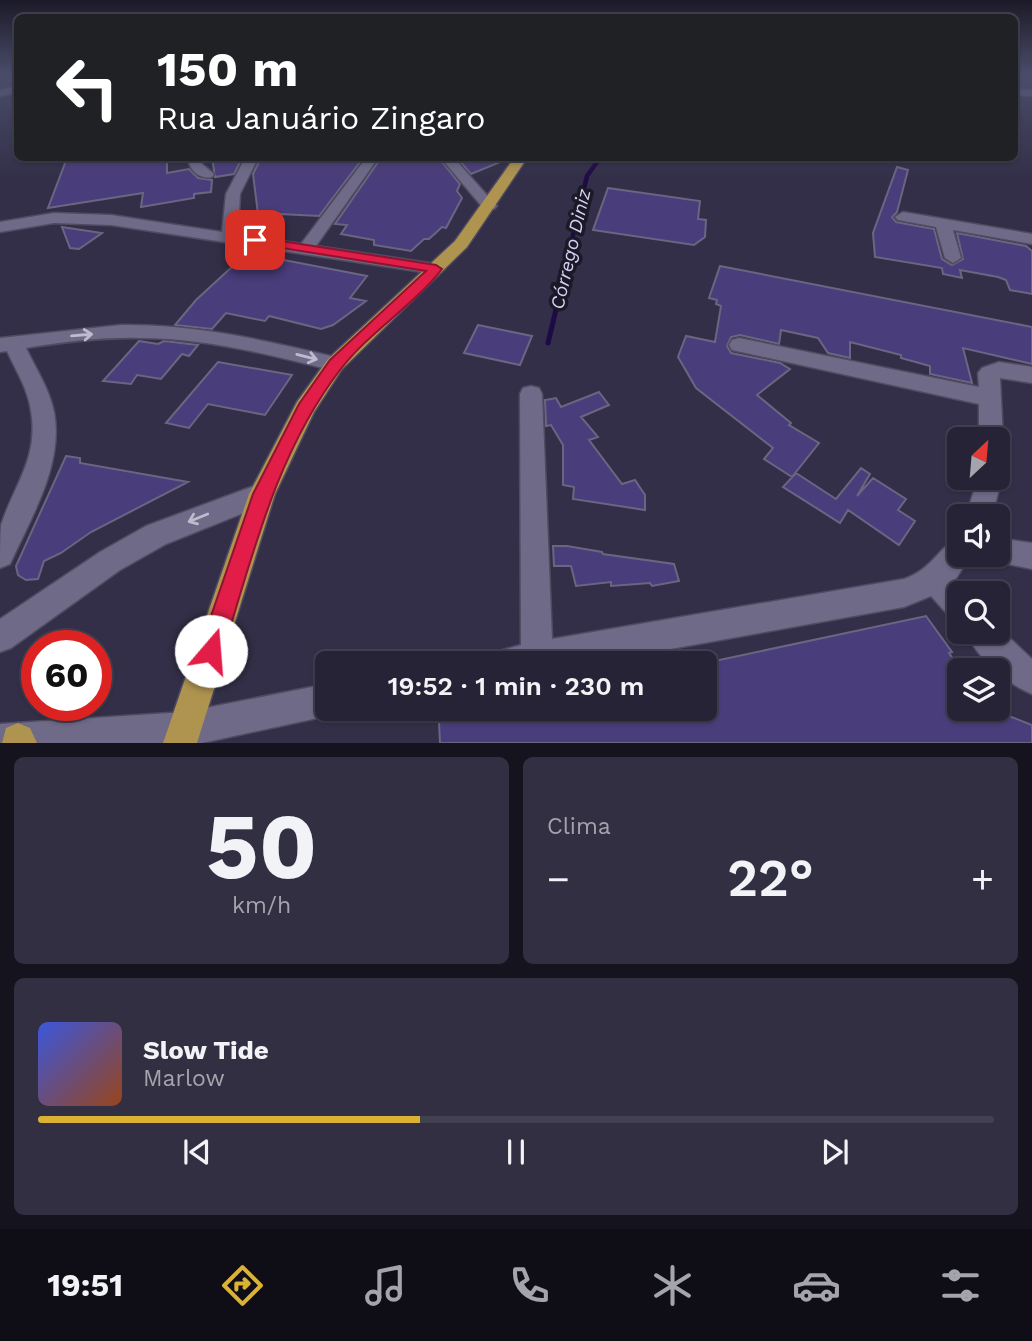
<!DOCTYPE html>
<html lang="pt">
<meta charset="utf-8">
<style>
body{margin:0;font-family:"Work Sans",sans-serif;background:#322f42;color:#f1f3f6;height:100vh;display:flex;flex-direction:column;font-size:26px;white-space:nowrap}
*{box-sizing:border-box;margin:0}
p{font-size:23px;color:#a4a4ad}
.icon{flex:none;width:38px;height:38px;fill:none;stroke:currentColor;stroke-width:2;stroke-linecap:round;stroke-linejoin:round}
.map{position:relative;height:743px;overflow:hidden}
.panel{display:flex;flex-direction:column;gap:14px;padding:14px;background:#15131e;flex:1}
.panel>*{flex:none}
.top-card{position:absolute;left:14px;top:14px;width:1004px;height:147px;border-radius:10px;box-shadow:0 2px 5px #0004,0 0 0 2px #424051;background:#202124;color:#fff;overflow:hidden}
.needle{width:46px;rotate:26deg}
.controls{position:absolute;left:947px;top:427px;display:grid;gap:14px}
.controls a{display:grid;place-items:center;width:63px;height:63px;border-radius:10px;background:#262336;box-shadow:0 2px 5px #0004,0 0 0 2px #424051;font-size:35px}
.speed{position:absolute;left:21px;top:630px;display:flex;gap:14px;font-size:35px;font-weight:700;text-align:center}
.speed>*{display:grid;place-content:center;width:91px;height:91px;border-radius:50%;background:#262336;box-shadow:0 2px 5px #0004,0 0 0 2px #424051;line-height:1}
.speed .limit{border:10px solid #d22;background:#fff;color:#111}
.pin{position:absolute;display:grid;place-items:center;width:60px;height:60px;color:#fff;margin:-30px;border-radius:14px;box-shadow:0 4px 10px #0006}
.me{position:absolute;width:77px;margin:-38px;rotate:18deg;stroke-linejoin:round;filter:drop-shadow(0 0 5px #0008)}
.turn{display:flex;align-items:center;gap:24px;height:147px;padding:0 28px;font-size:32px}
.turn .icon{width:91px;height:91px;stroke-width:2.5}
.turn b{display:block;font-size:49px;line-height:60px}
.big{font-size:52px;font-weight:600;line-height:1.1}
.panel .widget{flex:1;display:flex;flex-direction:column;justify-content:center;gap:10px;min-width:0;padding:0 24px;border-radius:10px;background:#322f42}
.panel .dial{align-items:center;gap:0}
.dial b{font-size:91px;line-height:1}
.song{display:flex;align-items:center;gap:21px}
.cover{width:84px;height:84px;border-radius:10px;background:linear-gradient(135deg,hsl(230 70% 55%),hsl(20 70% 35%))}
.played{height:7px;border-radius:4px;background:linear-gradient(90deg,#dbb233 40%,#424051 40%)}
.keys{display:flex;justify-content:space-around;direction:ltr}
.heat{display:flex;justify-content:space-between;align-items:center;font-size:38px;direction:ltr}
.panel .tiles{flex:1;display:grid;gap:14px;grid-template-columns:1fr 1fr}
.widget:last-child{grid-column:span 2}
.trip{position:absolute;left:315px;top:651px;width:402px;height:70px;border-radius:10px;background:#262336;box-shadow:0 2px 5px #0004,0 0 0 2px #424051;font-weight:600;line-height:70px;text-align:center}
.tabs{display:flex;height:112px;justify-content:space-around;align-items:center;background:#0f0e16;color:#a4a4ad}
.tabs .icon{width:49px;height:49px}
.tabs .on{color:#dbb233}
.tabs b{font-size:32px;color:#f1f3f6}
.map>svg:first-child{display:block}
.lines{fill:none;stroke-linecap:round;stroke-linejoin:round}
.stream-far1{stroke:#1e0a45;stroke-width:4.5}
.stream{stroke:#1e0a45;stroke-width:5}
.building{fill:#4a3d7b;stroke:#6a6682;stroke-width:2}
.minor-casing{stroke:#4f4b60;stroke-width:3}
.major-casing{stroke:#4f4b60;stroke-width:3}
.minor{fill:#6e6a87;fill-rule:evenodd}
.major{fill:#ae944f;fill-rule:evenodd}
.oneway{stroke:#bdbbce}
.route{fill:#e11d48;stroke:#92132f;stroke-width:2}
.labels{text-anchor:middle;stroke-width:7;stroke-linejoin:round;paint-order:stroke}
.far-water-label{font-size:19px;font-style:italic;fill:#d3cff5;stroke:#1b1925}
</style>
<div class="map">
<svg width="1032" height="743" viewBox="0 0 1032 743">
<rect width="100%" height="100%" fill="#332f48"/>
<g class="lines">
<path class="stream-far1" d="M569,252L587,176L600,158"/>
<path class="stream" d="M548,343L570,251"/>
</g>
<path class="building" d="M67,158H167V173L189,169L198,178L212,180L211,192L194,194V198L141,207L143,193L48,208Z
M212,158H242L234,174L215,177Z
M261,158H363L319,216L280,214L263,234L262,214H258L253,174Z
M381,158H439L460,184L457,191L462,198L446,228L442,227L429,239H424L411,251L374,245V240L341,234L347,225L335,224Z
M457,158H510L471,174Z
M897,167L908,170L897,212L892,217L896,222L934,229L942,259L952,265L963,259L957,233L1026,246L1032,251V294L1010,290L1006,280L998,277L960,270L962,278L943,274L942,268L875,257L873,233Z
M608,188L700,201L698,219L706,220L705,237L694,245L593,230Z
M62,227L102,233L79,249L70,248Z
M247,253L367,276L350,298L366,301L333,325L321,329L269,316L265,321L226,313L212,329L175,325L196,300Z
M720,266L1032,327V364L963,348L972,383L930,374V366L901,358V355L850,342V358L828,353L818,338L781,330L779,344L740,335L731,337L727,346L731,353L780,363L790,369L757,395L791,423L789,425L819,443L792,477L764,459L773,448L696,388L678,357L686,336L715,342L721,306L716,304L717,300L709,298Z
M478,325L532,336L520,365L464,353Z
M139,341L158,344L164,341L198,345L189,356L182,354L161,379L137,375L131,384L103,381Z
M218,362L292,375L265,415L208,404L189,428L166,423Z
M599,392L609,405L581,417L598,437L589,440L622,484L635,480L645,495V510L573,499L574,487L563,485V445L551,425L546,426L545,400L556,398L561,407Z
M66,456L80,458V463L188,482L91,532L61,553L44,561L38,579L26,580L18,575L16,566Z
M861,468L870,474L857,496L873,478L906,499L898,510L915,521L899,545L848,510L840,523L783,487L796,473L836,499Z
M553,546H567L602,552L603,554L674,564L679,581L652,586L650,583L611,586V582L576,586L571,566H554Z
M926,616L952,652L949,653L959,667V709H991L1032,725V743H440L439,722L490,709H533L534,717L576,709H705V663Z"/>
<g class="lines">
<defs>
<path id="minor" d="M18,86V92L0,96V90Z
M1015,89L1032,90V96L1015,95Z
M188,158H200L202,164L214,174L212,177C199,180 189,169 188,158Z
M245,158H258L240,194L238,234L301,244L366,158H378L316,246L436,264L445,269L436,274L111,225L54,223L0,232V222L54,213L111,215L222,232L226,194Z
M441,158H454L494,203L497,206L494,209H484Z
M903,212L1032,234V244L953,230L961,258L953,263L945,258L936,227L898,220L895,217Z
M121,325C194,324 264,340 335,357L342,359L345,364L342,369L335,371C271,355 206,338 139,338C101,337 63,342 26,348C36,369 49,388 54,412C64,464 31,518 10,564L0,568C0,555 0,537 1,525C14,485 39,458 31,411C28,389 16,371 7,351L0,352V338Z
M739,338L979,387L978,373L982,368L999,362L1032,367V383L1000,378L1003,439L998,446V439H979V404L732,350L729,345L732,340Z
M531,386L539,388L542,394L552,639L904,579C933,569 939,546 959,538V555H971L955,580L967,593H959V621L949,616L931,596L904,607L592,663H490L495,652L521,645L520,394L523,388Z
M998,470L1002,478L992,516H966L978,478H998Z
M262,483L271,486L275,494L271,502L166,544L120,570L11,648L0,652V619L100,552L146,526Z
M998,538L1032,543V569L988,560L986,555H998Z
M998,627L1032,659V694C1007,684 976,657 966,632H998Z
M327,684V709H340L339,712L327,716L202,743H0V724L185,712Z"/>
<path id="major" d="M514,158H527L467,247L342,369L314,412L275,494L197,743H163L249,494L297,402L328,359L455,241Z
M18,723L30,728L37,743H2L6,728Z"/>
</defs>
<use href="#minor" class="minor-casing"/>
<use href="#major" class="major-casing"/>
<use href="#minor" class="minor"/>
<use href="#major" class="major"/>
</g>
<defs><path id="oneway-shaft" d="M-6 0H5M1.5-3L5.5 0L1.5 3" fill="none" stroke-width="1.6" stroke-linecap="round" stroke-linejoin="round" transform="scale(1.75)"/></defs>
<g class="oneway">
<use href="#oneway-shaft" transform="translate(82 335) rotate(-5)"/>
<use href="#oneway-shaft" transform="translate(307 357) rotate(14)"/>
<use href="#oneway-shaft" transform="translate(198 518) rotate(158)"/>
</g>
<linearGradient id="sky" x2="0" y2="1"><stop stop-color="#1c1a28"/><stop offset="0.42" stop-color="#4a4d6a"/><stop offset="1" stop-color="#4a4d6a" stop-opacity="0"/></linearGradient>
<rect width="1032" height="178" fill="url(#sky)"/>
<path class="route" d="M255,237L436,265L442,269C413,306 369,332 340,370C277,452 253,554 223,651L219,659L211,662L203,659L199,651L253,494L299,404L330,360L426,271L251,243V238Z"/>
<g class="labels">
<g class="far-water-label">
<text transform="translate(570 249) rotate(-77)" y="7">Córrego Diniz</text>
</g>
</g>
</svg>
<div class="controls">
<a><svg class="needle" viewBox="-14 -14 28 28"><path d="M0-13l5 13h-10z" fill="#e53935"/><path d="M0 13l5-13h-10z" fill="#a4a4ad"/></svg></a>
<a><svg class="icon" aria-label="sound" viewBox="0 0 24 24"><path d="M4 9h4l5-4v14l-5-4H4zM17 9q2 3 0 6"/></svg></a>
<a><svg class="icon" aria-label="search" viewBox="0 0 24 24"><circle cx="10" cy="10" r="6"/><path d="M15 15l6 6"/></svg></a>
<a><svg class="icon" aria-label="layers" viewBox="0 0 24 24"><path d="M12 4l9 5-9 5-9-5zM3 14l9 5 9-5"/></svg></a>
</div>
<div class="speed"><div class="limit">60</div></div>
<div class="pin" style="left:255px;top:240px;background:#d93025"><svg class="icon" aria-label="arrive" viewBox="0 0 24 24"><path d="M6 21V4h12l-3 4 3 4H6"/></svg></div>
<svg class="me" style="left:211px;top:651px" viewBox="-20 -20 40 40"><circle r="19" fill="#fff"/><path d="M0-13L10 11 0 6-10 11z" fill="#e11d48"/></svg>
<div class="trip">19:52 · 1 min · 230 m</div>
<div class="top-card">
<div class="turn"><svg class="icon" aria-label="left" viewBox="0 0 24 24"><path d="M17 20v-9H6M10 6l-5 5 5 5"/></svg><div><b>150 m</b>Rua Januário Zingaro</div></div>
</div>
</div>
<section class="panel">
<div class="tiles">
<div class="widget dial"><b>50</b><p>km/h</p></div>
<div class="widget"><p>Clima</p>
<div class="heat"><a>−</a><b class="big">22°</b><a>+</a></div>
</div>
<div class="widget">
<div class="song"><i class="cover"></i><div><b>Slow Tide</b><p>Marlow</p></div></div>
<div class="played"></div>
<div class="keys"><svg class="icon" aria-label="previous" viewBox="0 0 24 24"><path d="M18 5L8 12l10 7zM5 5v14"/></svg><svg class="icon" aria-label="pause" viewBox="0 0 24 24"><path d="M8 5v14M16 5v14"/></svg><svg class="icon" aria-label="next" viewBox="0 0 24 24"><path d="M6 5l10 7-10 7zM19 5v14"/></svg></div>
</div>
</div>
</section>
<nav class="tabs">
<b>19:51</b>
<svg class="icon on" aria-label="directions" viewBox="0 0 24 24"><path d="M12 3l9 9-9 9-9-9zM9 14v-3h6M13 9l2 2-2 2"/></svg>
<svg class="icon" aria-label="music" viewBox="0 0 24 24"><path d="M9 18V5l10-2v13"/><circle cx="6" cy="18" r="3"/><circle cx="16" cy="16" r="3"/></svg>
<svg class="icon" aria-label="phone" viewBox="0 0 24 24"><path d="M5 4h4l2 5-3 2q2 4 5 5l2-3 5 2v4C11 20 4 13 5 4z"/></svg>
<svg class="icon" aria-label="climate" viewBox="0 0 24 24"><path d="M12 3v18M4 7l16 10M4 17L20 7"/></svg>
<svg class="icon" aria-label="car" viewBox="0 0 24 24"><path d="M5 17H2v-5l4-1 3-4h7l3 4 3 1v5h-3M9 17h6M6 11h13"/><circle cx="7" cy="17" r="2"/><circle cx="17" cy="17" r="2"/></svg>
<svg class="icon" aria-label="filters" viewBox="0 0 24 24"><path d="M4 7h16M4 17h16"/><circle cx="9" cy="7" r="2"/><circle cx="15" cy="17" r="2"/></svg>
</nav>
